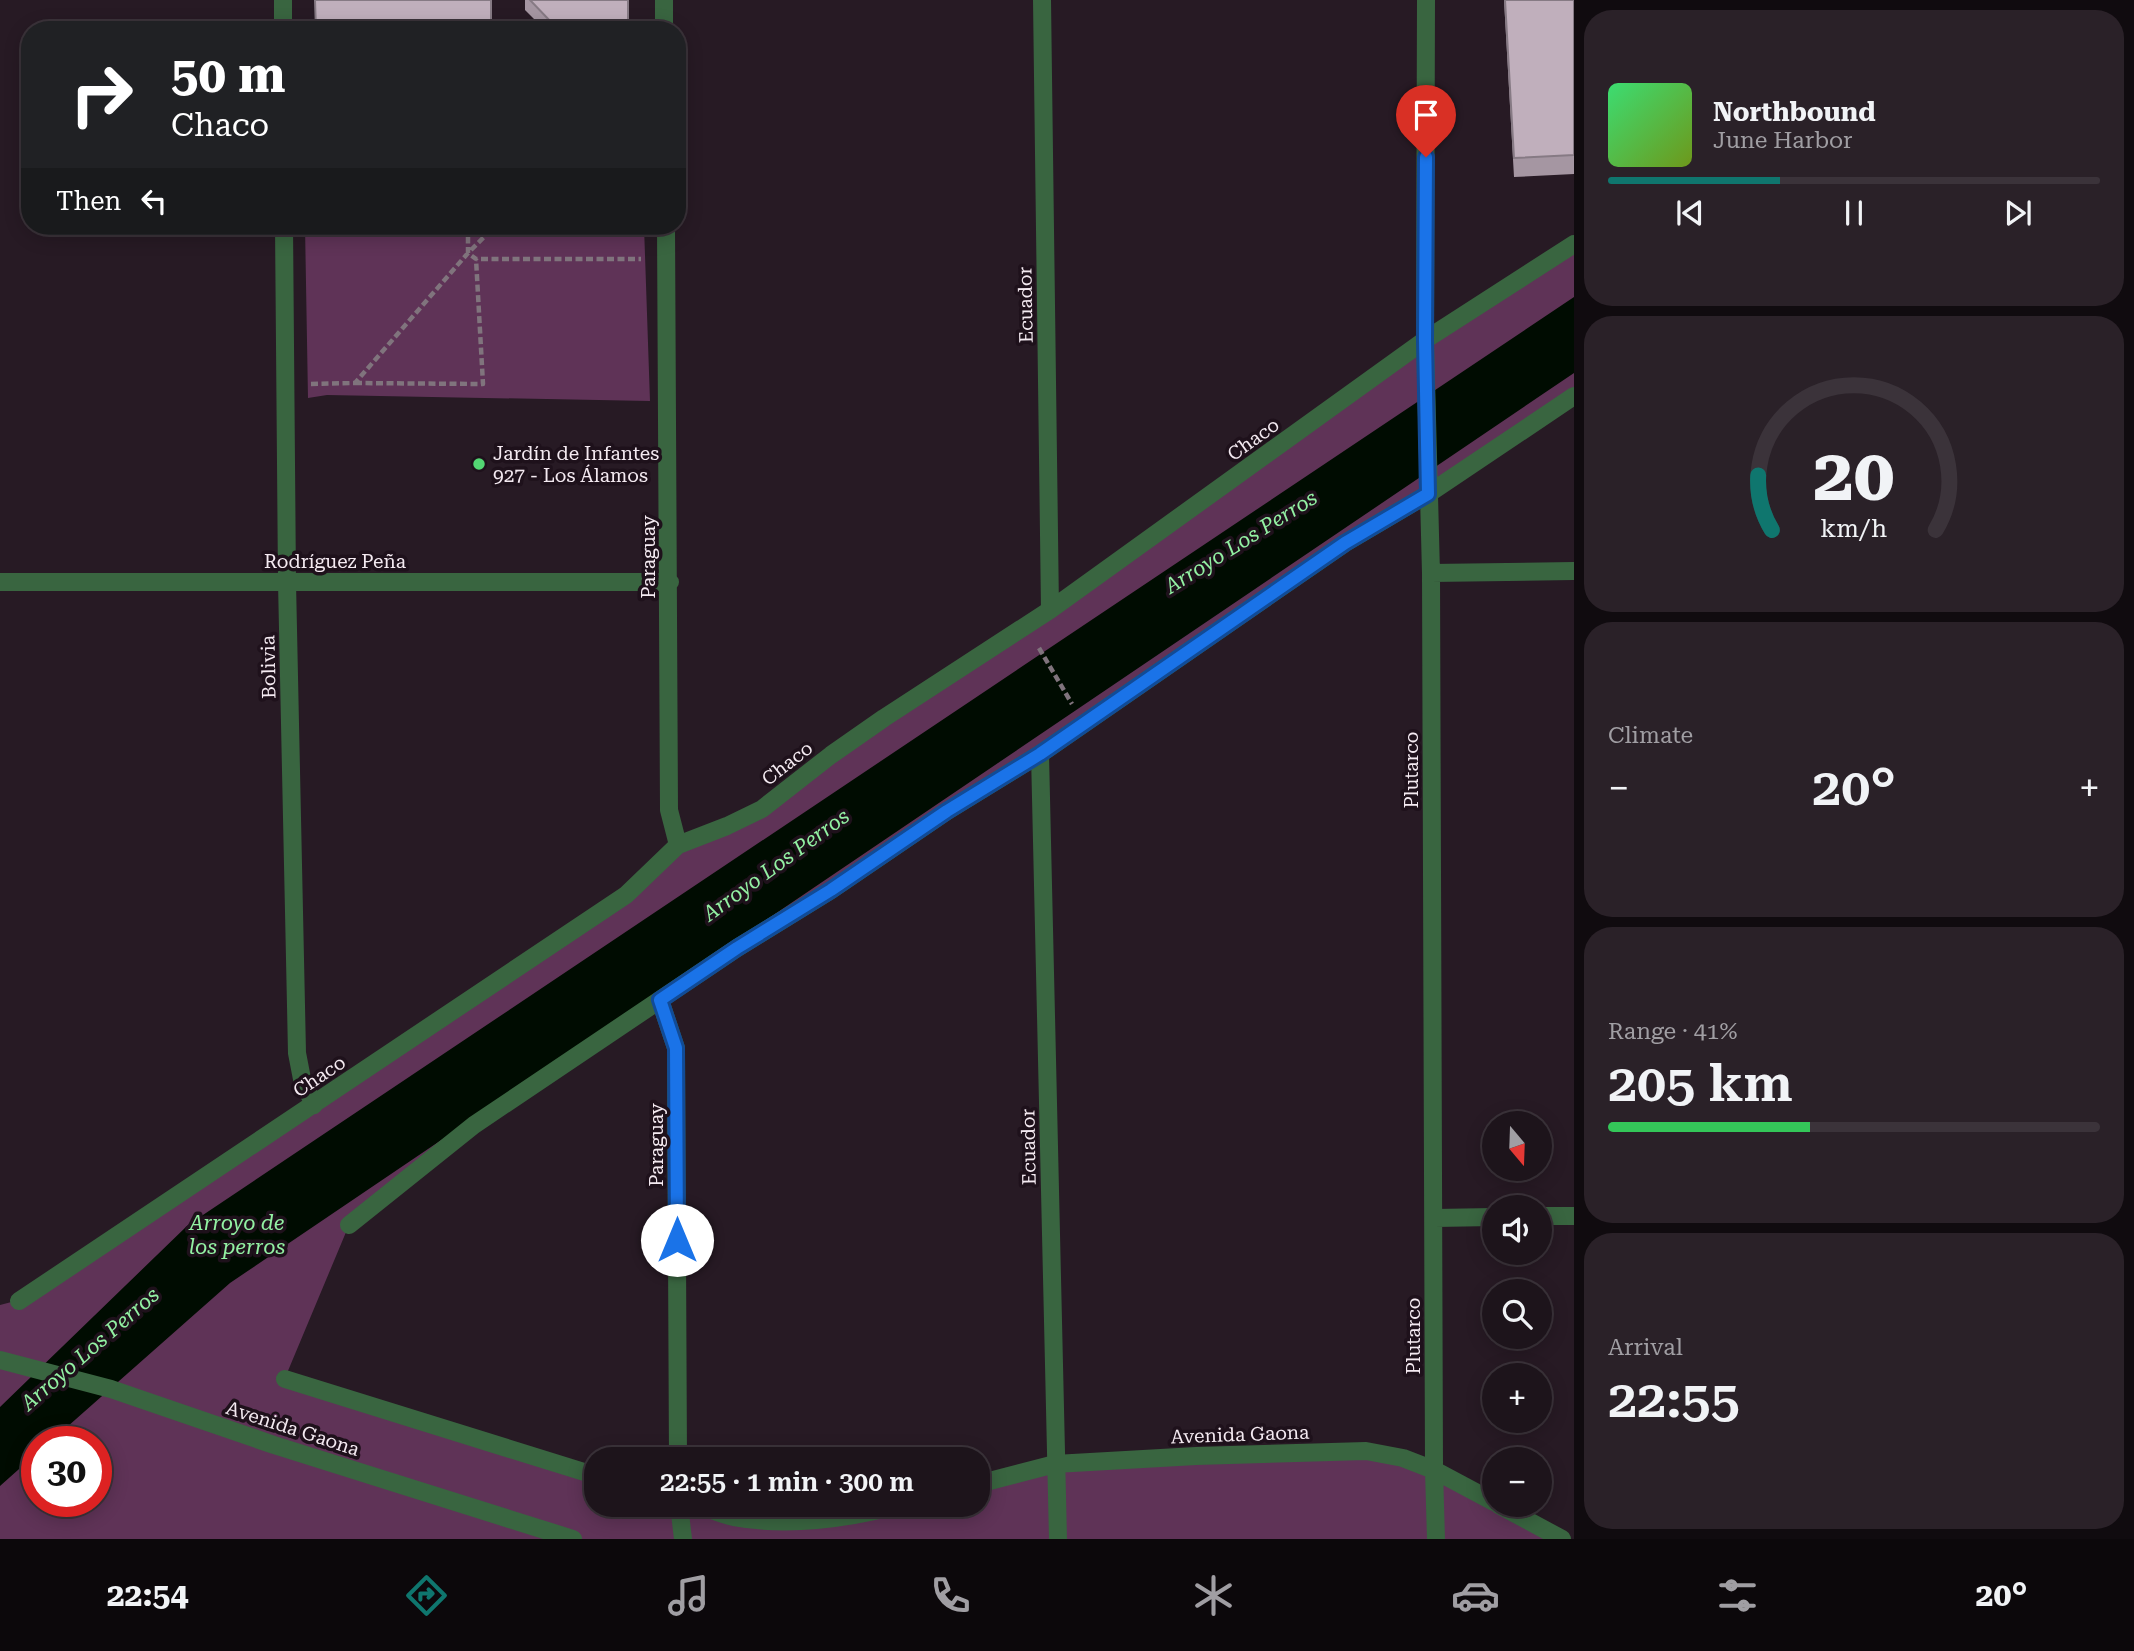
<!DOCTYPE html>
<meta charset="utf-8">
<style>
body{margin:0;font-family:"Roboto Serif",serif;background:#2a2128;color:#f1f3f6;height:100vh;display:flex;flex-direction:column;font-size:26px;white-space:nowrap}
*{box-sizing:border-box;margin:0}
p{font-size:23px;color:#a09ea3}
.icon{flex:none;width:38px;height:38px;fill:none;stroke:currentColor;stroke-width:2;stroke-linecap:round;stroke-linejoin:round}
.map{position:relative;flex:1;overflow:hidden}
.drawer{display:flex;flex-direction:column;gap:10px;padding:10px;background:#100b0f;width:560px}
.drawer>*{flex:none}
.top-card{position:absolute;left:21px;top:21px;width:665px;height:214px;border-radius:28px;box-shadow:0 4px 18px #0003,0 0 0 2px #3b333a;background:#202124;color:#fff;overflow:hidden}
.needle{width:46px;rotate:161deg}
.controls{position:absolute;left:1482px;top:1111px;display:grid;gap:14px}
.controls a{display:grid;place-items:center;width:70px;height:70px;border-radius:50%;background:#1d141b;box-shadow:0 4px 18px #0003,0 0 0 2px #3b333a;font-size:35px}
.speed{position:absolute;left:21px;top:1426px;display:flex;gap:14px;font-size:35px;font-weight:700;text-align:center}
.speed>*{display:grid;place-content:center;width:91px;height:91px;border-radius:50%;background:#1d141b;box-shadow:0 4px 18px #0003,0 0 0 2px #3b333a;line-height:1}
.speed .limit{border:10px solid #d22;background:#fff;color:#111}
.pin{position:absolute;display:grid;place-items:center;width:60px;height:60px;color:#fff;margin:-72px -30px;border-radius:50% 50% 50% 0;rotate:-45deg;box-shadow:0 0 7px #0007}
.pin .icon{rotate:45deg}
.me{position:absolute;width:77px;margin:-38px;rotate:0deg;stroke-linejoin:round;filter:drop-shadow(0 0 5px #0008)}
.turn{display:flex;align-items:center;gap:24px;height:147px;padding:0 35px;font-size:32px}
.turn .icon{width:91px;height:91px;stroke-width:2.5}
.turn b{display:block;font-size:49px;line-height:60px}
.then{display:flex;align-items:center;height:66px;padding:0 35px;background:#0003;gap:14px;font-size:26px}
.big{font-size:52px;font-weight:600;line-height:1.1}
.drawer .tile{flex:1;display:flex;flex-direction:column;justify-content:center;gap:10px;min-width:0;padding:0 24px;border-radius:28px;background:#2a2128}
.drawer .dial{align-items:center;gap:0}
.dial svg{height:182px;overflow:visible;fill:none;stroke:#3b333a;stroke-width:7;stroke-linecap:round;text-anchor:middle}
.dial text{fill:#f1f3f6;stroke:none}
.song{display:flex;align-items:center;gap:21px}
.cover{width:84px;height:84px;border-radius:10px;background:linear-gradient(135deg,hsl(140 70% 55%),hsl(80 70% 35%))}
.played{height:7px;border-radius:4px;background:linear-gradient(90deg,#0f766e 35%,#3b333a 35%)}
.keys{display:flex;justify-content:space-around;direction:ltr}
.heat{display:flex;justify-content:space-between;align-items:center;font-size:38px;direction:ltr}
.charge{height:10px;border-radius:5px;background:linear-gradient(90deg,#34c759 41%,#3b333a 0)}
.trip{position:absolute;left:584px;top:1447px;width:406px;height:70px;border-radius:28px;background:#1d141b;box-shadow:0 4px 18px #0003,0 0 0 2px #3b333a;font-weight:600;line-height:70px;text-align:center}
.tab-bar{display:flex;height:112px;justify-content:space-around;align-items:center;background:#0c080b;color:#a09ea3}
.tab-bar .icon{width:49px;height:49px}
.tab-bar .selected{color:#0f766e}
.tab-bar b{font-size:32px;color:#f1f3f6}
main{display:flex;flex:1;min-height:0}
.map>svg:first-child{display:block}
.green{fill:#5f3357;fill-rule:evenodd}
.water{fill:#000c01}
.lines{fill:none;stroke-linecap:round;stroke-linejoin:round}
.path{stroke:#80747d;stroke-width:4.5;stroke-dasharray:7 3.5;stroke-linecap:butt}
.minor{stroke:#396540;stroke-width:18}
.tertiary{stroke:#396540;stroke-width:18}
.wall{fill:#a596a2}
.building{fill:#c0afbc;stroke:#867a84;stroke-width:2}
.route-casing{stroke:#114b97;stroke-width:18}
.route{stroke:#1a73e8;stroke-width:12}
.poi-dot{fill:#53d673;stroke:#1e111b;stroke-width:2.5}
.labels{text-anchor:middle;stroke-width:7;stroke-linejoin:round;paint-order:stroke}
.street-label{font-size:19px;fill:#f4eaf1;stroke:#1e111b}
.poi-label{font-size:19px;fill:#f4eaf1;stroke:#1e111b;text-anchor:start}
.water-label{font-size:21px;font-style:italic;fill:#93f1a3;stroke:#1e111b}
</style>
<main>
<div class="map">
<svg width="1574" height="1539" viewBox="0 0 1574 1539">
<rect width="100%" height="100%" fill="#271a24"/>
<path class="green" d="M305,226H644L650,401L327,395L308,398Z
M1574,244V396L474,1125L349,1225L285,1378L597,1476V1505H698L789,1523L899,1505H978V1484L1055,1464L1403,1458L1562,1539H0V1305L19,1300L626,895L678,845L727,826ZM37,1442H96V1502H37Z"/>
<path class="water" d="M1574,297V373L230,1283L50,1442H37V1453L0,1486V1407L188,1225Z"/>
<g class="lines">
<path class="path" d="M468,226V253L476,259H641
M355,383L483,384L476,259
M311,384L355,383L468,253L495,226
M1039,648L1072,704"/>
<path class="minor" d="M283,0V30
M664,0V30
M1042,0L1050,610
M1426,0L1425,340L1431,573L1434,1470L1436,1539
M284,226L287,582L297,1053L302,1079L314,1105
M666,226L669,810L678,845
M1431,573L1574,571
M0,582H670
M1040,754L1058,1539
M660,1000L676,1048L678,1460
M1540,1216H1574
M1435,1218L1494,1217
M349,1225L474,1125L737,948L831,890L947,811L1040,754L1345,543L1428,494L1574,396
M19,1301L626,895L678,845L727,826L762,809L831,755L884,718L1050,610L1425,340L1574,244
M285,1379L597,1476
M978,1484L1055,1464L1196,1456L1366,1451L1403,1458L1434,1470L1494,1502
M679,1505L683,1539
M698,1505C710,1509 722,1515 734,1517C788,1527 846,1519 899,1505
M1499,1505L1562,1539"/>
<path class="tertiary" d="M0,1360L111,1389L274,1445L573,1539"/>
</g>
<path class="wall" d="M525,0H628V30H545L525,10Z
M1504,0H1574V174L1514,177Z"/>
<path class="building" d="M315,0H491V30H316Z
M530,0H628V30H552V23Z
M1505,0H1574V155L1514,158Z"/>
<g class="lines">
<defs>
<path id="route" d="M677,1240L676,1048L660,1000L737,948L831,890L947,811L1040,754L1345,543L1428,494L1425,340L1426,157"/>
</defs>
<use href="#route" class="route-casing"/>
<use href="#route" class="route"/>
</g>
<circle class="poi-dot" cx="479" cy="464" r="7"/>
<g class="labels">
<g class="street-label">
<text transform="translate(1025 305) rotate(-91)" y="7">Ecuador</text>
<text transform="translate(1253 439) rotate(-36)" y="7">Chaco</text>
<text transform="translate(648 557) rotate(-90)" y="7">Paraguay</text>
<text x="335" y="568">Rodríguez Peña</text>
<text transform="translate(268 667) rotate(-91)" y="7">Bolivia</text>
<text transform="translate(787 763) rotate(-38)" y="7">Chaco</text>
<text transform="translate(1411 770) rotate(-90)" y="7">Plutarco</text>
<text transform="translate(319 1076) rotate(-34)" y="7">Chaco</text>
<text transform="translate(656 1145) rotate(-90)" y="7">Paraguay</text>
<text transform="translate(1028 1147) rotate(-91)" y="7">Ecuador</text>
<text transform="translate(1413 1336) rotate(-90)" y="7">Plutarco</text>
<text transform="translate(293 1428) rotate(18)" y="7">Avenida Gaona</text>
<text transform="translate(1240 1434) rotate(-2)" y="7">Avenida Gaona</text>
</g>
<g class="poi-label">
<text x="493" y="460">Jardín de Infantes<tspan x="493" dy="22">927 - Los Álamos</tspan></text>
</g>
<g class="water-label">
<text transform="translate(1241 542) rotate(-32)" y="7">Arroyo Los Perros</text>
<text transform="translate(776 865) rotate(-36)" y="7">Arroyo Los Perros</text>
<text x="237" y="1230">Arroyo de<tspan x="237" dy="24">los perros</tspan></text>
<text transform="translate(90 1349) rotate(-41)" y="7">Arroyo Los Perros</text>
</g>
</g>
</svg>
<div class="controls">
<a><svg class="needle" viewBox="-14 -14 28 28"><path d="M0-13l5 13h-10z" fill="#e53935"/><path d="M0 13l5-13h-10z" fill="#a09ea3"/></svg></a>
<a><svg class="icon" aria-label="sound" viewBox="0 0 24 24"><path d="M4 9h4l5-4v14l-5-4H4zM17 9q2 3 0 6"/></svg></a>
<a><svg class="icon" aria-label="search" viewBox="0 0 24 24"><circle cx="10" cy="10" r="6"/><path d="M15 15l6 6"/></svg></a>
<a>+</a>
<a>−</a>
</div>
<div class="speed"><div class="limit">30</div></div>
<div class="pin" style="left:1426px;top:157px;background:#d93025"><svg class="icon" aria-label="arrive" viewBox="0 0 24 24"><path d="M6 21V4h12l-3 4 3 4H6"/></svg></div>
<svg class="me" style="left:677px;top:1240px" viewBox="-20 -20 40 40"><circle r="19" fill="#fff"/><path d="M0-13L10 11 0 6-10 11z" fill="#1a73e8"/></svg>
<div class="trip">22:55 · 1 min · 300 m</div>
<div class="top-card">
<div class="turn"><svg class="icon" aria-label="right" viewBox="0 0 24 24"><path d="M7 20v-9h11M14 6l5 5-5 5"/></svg><div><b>50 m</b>Chaco</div></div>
<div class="then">Then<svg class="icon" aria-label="left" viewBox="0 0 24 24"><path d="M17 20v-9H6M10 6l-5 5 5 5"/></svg></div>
</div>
</div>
<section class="drawer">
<div class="tile">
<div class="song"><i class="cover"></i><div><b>Northbound</b><p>June Harbor</p></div></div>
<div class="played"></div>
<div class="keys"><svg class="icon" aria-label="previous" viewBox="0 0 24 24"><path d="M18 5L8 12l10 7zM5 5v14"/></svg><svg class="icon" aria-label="pause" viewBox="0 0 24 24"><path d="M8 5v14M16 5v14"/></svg><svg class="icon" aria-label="next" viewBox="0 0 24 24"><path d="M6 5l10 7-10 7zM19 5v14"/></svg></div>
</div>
<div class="tile dial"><svg viewBox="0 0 100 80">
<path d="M14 69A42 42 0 1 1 86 69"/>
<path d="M14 69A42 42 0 0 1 8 45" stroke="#0f766e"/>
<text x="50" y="56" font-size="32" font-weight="700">20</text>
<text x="50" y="72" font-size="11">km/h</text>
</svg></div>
<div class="tile"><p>Climate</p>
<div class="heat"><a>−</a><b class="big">20°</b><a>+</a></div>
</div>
<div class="tile"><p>Range · 41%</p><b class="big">205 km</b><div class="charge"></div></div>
<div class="tile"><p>Arrival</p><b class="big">22:55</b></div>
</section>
</main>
<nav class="tab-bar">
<b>22:54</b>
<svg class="icon selected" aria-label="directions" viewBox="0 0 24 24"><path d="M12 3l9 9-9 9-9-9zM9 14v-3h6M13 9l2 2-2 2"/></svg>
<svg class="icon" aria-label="music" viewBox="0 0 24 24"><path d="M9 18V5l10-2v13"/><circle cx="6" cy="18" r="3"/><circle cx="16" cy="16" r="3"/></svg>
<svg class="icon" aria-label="phone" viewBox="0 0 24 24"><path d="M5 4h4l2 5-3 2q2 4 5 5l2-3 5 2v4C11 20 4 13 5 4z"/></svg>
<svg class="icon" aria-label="climate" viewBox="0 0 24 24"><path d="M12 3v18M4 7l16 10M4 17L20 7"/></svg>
<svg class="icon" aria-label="car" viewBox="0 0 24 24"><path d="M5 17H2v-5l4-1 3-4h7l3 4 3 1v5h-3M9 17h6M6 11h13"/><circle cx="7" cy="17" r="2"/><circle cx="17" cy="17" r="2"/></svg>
<svg class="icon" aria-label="filters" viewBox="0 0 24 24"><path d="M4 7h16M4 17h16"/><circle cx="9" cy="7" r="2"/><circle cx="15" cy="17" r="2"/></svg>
<b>20°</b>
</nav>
